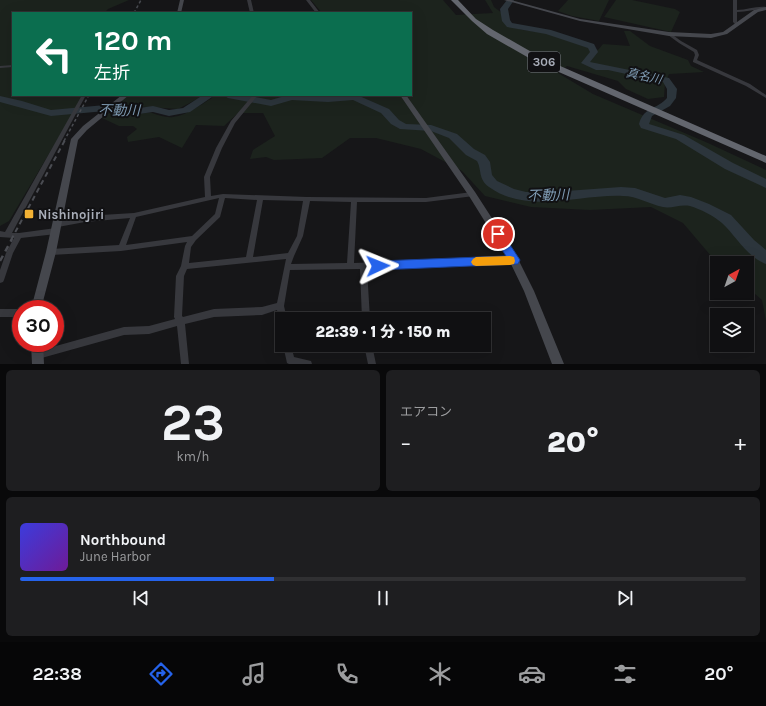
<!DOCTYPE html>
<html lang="ja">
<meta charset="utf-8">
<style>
body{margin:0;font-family:Karla,"Noto Sans JP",sans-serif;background:#1e1e20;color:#f1f3f6;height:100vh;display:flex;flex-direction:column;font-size:15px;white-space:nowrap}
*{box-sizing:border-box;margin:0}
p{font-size:13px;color:#9c9d9f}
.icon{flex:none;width:22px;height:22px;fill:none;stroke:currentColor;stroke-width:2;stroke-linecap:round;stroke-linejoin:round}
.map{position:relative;height:364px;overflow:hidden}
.drawer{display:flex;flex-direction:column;gap:6px;padding:6px;background:#09090a;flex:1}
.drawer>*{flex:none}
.hud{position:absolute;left:12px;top:12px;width:400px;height:84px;border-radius:0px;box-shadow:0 4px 16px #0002,0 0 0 1px #303032;background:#0b6e4f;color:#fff;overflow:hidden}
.needle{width:26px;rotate:40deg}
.controls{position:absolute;left:710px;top:256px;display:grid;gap:8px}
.controls a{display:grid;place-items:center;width:44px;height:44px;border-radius:0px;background:#101012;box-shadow:0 4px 16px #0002,0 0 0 1px #303032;font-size:20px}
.speed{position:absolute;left:12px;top:300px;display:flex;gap:8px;font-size:20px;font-weight:700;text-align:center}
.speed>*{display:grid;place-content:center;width:52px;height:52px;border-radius:50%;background:#101012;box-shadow:0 4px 16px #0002,0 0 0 1px #303032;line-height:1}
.speed .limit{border:6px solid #d22;background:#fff;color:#111}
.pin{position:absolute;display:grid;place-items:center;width:34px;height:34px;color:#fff;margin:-17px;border:2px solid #fff;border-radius:50%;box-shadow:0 1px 4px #0007}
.me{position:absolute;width:44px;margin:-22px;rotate:88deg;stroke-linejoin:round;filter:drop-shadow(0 0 3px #0008)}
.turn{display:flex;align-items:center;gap:14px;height:84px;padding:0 16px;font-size:18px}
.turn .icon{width:52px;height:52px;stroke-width:2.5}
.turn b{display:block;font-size:28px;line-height:34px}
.big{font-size:30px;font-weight:800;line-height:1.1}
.drawer .card{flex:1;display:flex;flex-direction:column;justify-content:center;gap:6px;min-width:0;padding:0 14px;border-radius:6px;background:#1e1e20}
.drawer .dial{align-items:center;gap:0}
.dial b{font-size:52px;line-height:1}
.song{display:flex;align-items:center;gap:12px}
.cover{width:48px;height:48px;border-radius:6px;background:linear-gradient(135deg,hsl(240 70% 55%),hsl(280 70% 35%))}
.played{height:4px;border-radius:2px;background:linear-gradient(90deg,#2563eb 35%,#303032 35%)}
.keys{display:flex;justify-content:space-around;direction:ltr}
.heat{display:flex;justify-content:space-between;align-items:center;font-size:22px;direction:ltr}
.drawer .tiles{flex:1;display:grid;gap:6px;grid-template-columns:1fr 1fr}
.card:last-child{grid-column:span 2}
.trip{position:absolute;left:275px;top:312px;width:216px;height:40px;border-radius:0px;background:#101012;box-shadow:0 4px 16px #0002,0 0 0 1px #303032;font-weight:800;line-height:40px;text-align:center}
.dock{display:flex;height:64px;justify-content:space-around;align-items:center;background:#060607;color:#9c9d9f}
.dock .icon{width:28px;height:28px}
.dock .active{color:#2563eb}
.dock b{font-size:18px;color:#f1f3f6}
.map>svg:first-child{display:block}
.green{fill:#1c231d}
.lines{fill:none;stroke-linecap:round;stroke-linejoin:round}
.river{fill:#2c353c;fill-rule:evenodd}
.street{fill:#37383d;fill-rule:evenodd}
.secondary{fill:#45474d;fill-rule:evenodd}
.highway{fill:#63666e;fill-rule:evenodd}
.rail-far2{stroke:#4a4c52;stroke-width:1.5;stroke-dasharray:3 2.5;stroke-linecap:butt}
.rail-far1{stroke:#4a4c52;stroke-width:2;stroke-dasharray:5 4;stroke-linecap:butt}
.rail{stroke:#4a4c52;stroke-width:2.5;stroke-dasharray:6 5;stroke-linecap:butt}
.route{fill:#2563eb;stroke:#184099}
.slow{fill:#f59e0b}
.poi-dot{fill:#f2b134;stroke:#111113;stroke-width:1.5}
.labels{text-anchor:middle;stroke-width:4;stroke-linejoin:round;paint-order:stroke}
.shield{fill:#111113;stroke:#7b7e86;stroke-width:1}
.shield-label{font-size:12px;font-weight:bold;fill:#a8adb8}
.far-water-label{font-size:12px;font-style:italic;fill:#7f9bb3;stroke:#111113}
.poi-label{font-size:13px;font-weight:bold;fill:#a8adb8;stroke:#111113;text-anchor:start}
.water-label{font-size:14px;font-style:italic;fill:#7f9bb3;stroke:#111113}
</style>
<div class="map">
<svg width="766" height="364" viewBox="0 0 766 364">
<rect width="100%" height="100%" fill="#161618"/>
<path class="green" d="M0,0H129L108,9L104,13H13V95H84L9,221L0,226Z
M311,0H443L456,15L493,13L485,0H491L494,7L502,13L503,21L508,26L523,30L553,34L598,50L603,44L630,46L624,31H630L650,46L688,60L691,66L704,72L669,74L665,83L664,97L648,99L626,89L618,81L567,66L558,73L593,94L708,143L766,170V321L762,300L747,287V263H717L683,223L651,207L590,210L531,207L485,196L462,171L421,149L376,138H350L322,158L274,160L266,157L250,159L253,150L275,136L263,113H238L224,126L196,125L182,148L159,137L128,142L127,137L137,129L133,126H119L102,118C119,105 117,111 136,114C141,114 147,112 152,113C159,115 165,118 173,117C187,115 200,105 212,98V95H411V13H322Z
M568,0H609L599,21L572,16L558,11Z
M616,0H632L675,9L680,12L671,32L604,17Z
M129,95H205L178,109L116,105Z"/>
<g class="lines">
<path class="river" d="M507,0H514L508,9L510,20L512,23L551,30L594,44L598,52L590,62L669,78L677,89L676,98L670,106L652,116L649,124L684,135L733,163L766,179V188L725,169L676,139L641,128L639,124C644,106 657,110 667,98V89L663,82L608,70H596L581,63L590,52L588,48L546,34L507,27L502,21L500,9Z
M203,95H215L190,112L169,116L153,112L139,114L116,110L51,116L0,102V96L22,101L51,110L116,104L139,108L153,106L169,110L183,108Z
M223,95H244L271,100L288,95H357L389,109L399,120L406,124L431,125L457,134L474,149L485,155L490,162L492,175L497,181L514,189L526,192L566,191L621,187L635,188L665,198L680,195L691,197L709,204L731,215L754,240L766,250V264C747,257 736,236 722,223C714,216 700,209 690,206C680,204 671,209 663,207C649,204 637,196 623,196C579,194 528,215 489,187C478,179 482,170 477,161L466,155L449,138L431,131L400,129L391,124L381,113L353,100L328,102L292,100L271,106L228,98Z"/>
<path class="street" d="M247,0H251L254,13H250Z
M306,0H310L320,13H316Z
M733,0H737V10C747,10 756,6 766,7V9C756,9 747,12 737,12V22L739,24L736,25L733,22Z
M668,33H670L681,41L697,50L699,55L697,60L750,84L766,95V98L746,86L693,62V61L695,55L694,52L679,43L668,35Z
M13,65V67L0,68V66Z
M82,95H86L12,233H19L56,228L58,229L59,231L58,233L56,234L21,238L13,253L4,280L3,282L0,283V270L6,253L14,238L0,237V231L5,232Z
M253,95H258L235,123L222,148L210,177L211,196L223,194L307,197L426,198L472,192H474L475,194L474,196L426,202H357L354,263L514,257L517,258L518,260L517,262L514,263L367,269L370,319H362L360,269L290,270L284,306L287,319H282V322H280L277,310L262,315L214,317L185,324L189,364H181L177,326L149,334L124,335L38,359L35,358L34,355L35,352L38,351L124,327L149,326L175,319L174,317L176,276L181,266L185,246L187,242L121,251L51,255L49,254L48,252L49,250L51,249L119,245L130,218L85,222L58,227L56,226L55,224L56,222L58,221L85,216L134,213L205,197L204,177L216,148L231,121ZM219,198L215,214L192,236L126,245L136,217ZM225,198L257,200L246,257L189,263L191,247L196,240L220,217ZM263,200L303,201L297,236L288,253L253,257ZM310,201L351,202L347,263L291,264L294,256L303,236ZM286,259L277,303L262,307L214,309L183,317L182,316L184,276L187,269Z
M0,309H21V317H0Z
M283,345H291L294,357L311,361L312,364H289L287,363Z
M364,345H372L376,364H368Z"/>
<path class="secondary" d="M180,0H184L181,13H177Z
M504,0H511L580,19L669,32L711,34L723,32L754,10L766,7V10L758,12L727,34L711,38L669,36L580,21Z
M122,95H129L87,130L78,140L56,252L41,309H31L46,252L71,139L83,126Z
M400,95H406L475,192L517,257L534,291L564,364H552L524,291L510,262L469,196Z
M31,343H43L44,364H32Z"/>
<path class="highway" d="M451,0H458L476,19L493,30L542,58L766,156V163L536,62L487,34L472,21Z"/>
<path class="rail-far2" d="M134,13L141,0
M64,141L89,95"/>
<path class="rail-far1" d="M11,240L65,140"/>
<path class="rail" d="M0,261L12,239"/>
</g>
<path class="route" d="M498,230L501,231L518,257L520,260L518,264L378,270L374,269L372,266L374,262L378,261L506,256L492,234L494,231Z"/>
<path class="slow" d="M510,256L514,257L515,261L514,264L510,265L476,266L473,265L471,262L473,259L476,257Z"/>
<rect class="poi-dot" x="24" y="209" width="10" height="10" rx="2"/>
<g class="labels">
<rect class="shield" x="528" y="52" width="32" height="20" rx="3"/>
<g class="shield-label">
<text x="544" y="66">306</text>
</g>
<g class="far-water-label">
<text transform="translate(644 76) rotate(12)" y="4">真名川</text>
</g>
<g class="poi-label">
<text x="38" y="219">Nishinojiri</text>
</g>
<g class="water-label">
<text transform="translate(119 110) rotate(1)" y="5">不動川</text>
<text transform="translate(548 195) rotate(-2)" y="5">不動川</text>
</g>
</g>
</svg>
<div class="controls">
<a><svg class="needle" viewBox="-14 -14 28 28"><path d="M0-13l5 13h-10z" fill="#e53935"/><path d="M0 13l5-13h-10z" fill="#9c9d9f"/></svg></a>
<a><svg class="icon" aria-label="layers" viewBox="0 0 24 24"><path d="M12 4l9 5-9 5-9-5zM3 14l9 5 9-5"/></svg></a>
</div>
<div class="speed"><div class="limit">30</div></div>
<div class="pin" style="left:498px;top:234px;background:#d93025"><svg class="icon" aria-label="arrive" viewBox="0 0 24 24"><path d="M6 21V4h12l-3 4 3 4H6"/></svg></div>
<svg class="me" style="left:378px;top:266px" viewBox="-20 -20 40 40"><path d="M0-17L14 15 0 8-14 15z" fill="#2563eb" stroke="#fff" stroke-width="4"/></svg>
<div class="trip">22:39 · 1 分 · 150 m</div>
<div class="hud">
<div class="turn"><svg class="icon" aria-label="left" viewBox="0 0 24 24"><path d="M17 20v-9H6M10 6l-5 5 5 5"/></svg><div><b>120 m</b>左折</div></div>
</div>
</div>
<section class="drawer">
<div class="tiles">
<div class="card dial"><b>23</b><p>km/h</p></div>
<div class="card"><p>エアコン</p>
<div class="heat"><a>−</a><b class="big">20°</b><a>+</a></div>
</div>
<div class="card">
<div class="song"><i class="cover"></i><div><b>Northbound</b><p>June Harbor</p></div></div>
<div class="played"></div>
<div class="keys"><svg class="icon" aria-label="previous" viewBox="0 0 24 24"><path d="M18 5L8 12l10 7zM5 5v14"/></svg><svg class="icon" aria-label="pause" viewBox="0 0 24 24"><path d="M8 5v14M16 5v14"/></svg><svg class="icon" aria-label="next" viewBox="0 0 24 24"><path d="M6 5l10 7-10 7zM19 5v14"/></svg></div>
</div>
</div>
</section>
<nav class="dock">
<b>22:38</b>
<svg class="icon active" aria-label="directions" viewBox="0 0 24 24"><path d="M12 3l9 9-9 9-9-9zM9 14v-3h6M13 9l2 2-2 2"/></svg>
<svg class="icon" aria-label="music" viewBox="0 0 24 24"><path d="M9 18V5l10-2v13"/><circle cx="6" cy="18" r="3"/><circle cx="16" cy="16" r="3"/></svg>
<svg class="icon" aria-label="phone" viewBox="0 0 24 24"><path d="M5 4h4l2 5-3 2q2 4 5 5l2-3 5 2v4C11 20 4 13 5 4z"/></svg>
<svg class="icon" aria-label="climate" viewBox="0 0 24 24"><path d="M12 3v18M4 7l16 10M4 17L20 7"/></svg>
<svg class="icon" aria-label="car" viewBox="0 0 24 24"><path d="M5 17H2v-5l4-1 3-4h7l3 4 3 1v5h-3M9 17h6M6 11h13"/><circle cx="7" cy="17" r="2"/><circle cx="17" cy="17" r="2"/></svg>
<svg class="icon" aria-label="filters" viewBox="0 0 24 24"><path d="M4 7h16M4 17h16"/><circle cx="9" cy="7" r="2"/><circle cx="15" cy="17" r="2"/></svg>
<b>20°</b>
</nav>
